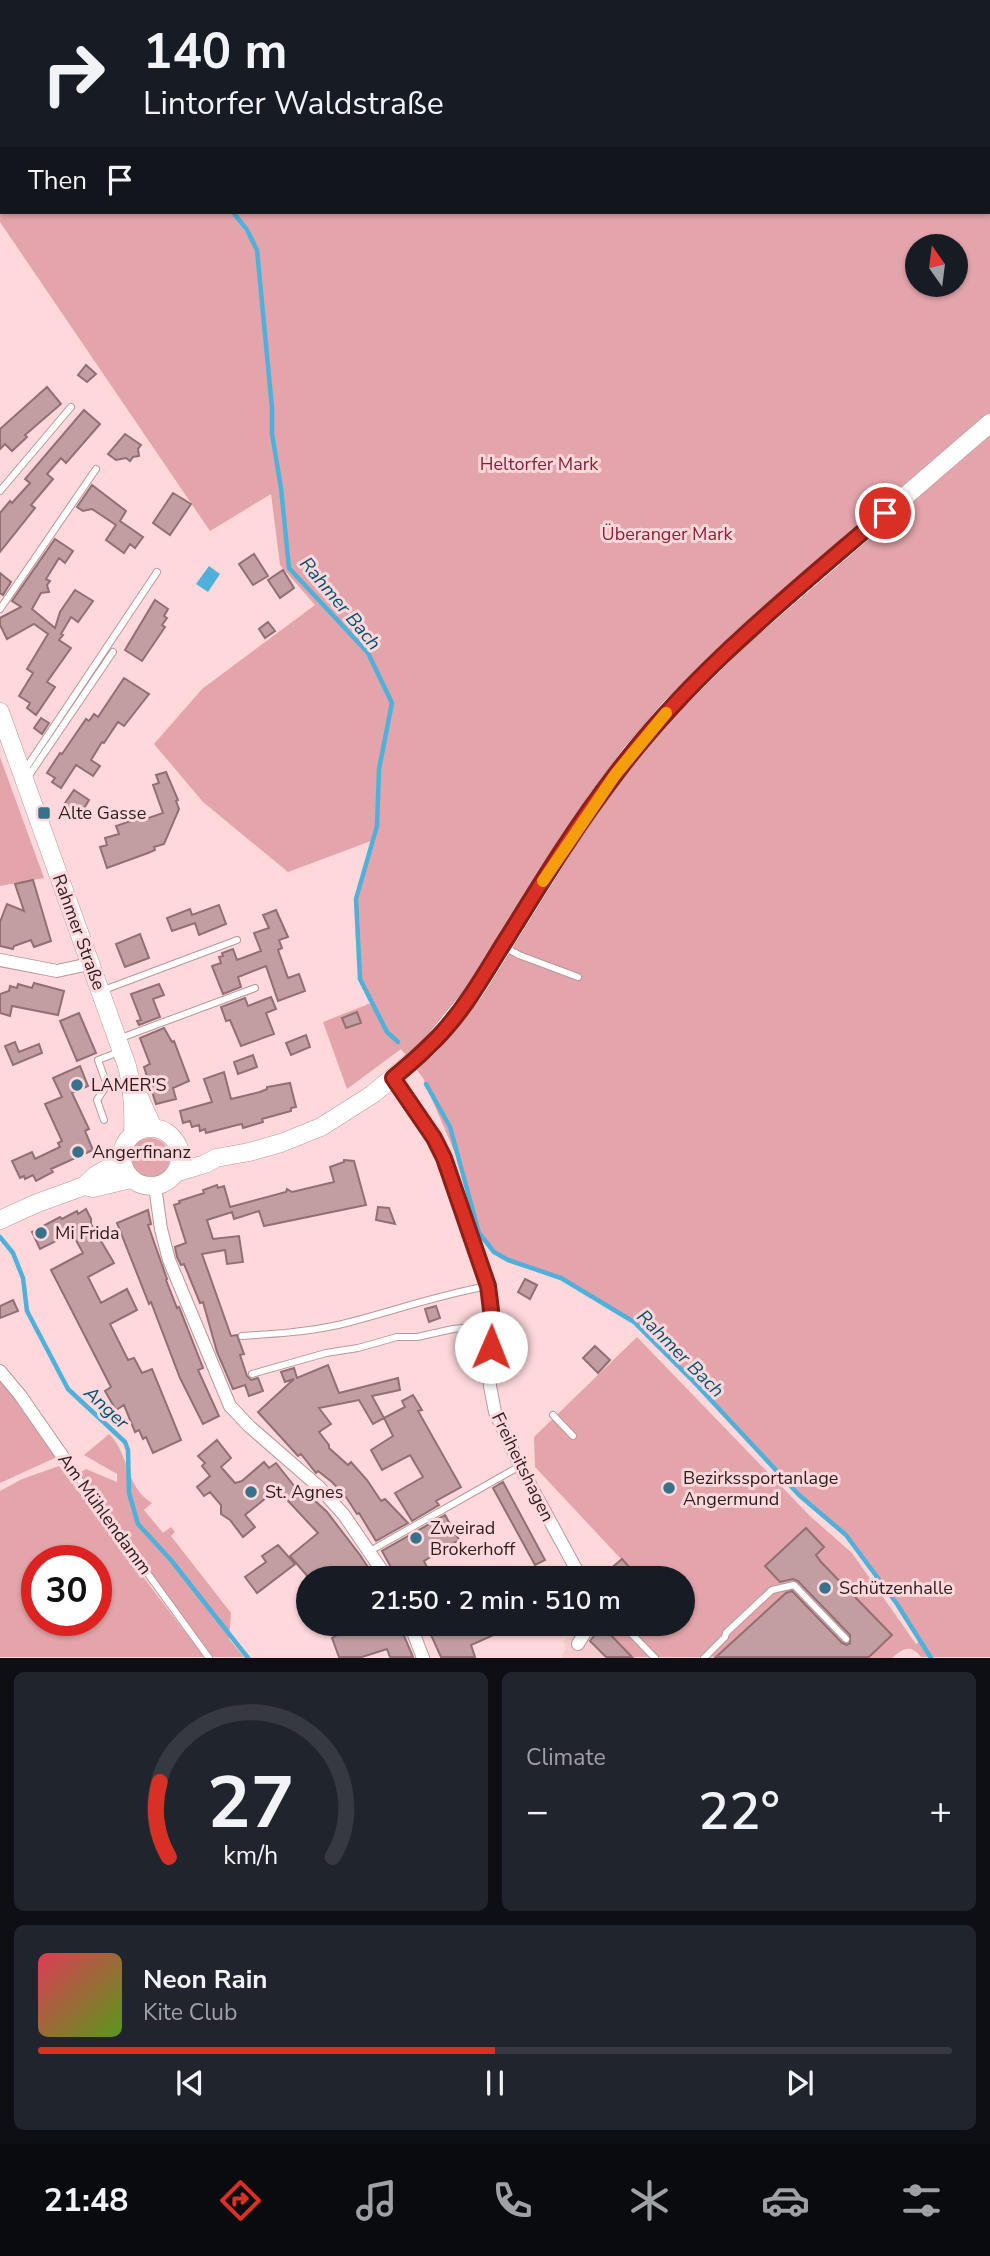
<!DOCTYPE html>
<meta charset="utf-8">
<style>
body{margin:0;font-family:"Nunito Sans",sans-serif;background:#20242c;color:#f1f3f6;height:100vh;display:flex;flex-direction:column;font-size:26px;white-space:nowrap}
*{box-sizing:border-box;margin:0}
p{font-size:23px;color:#9ea1a6}
.icon{flex:none;width:38px;height:38px;fill:none;stroke:currentColor;stroke-width:2;stroke-linecap:round;stroke-linejoin:round}
.map{position:relative;height:1658px;overflow:hidden}
.drawer{display:flex;flex-direction:column;gap:14px;padding:14px;background:#0d0f14;flex:1}
.drawer>*{flex:none}
.hud{position:absolute;left:0px;top:0px;width:990px;height:214px;box-shadow:0 2px 5px #0004;background:#171b24;color:#f1f3f6;overflow:hidden}
.needle{width:46px;rotate:346deg}
.fabs{position:absolute;left:905px;top:234px;display:grid;gap:14px}
.fabs a{display:grid;place-items:center;width:63px;height:63px;border-radius:50%;background:#171b24;box-shadow:0 2px 5px #0004;font-size:35px}
.speed{position:absolute;left:21px;top:1545px;display:flex;gap:14px;font-size:35px;font-weight:700;text-align:center}
.speed>*{display:grid;place-content:center;width:91px;height:91px;border-radius:50%;background:#171b24;box-shadow:0 2px 5px #0004;line-height:1}
.speed .limit{border:10px solid #d22;background:#fff;color:#111}
.pin{position:absolute;display:grid;place-items:center;width:60px;height:60px;color:#fff;margin:-30px;border:4px solid #fff;border-radius:50%;box-shadow:0 2px 7px #0007}
.me{position:absolute;width:77px;margin:-38px;rotate:1deg;stroke-linejoin:round;filter:drop-shadow(0 0 5px #0008)}
.turn{display:flex;align-items:center;gap:24px;height:147px;padding:0 28px;font-size:32px}
.turn .icon{width:91px;height:91px;stroke-width:2.5}
.turn b{display:block;font-size:49px;line-height:60px}
.then{display:flex;align-items:center;height:66px;padding:0 28px;background:#0003;gap:14px;font-size:26px}
.big{font-size:52px;font-weight:600;line-height:1.1}
.drawer .card{flex:1;display:flex;flex-direction:column;justify-content:center;gap:10px;min-width:0;padding:0 24px;border-radius:10px;background:#20242c}
.drawer .dial{align-items:center;gap:0}
.dial svg{height:182px;overflow:visible;fill:none;stroke:#363941;stroke-width:7;stroke-linecap:round;text-anchor:middle}
.dial text{fill:#f1f3f6;stroke:none}
.song{display:flex;align-items:center;gap:21px}
.cover{width:84px;height:84px;border-radius:10px;background:linear-gradient(135deg,hsl(350 70% 55%),hsl(90 70% 35%))}
.played{height:7px;border-radius:4px;background:linear-gradient(90deg,#d93025 50%,#363941 50%)}
.keys{display:flex;justify-content:space-around;direction:ltr}
.heat{display:flex;justify-content:space-between;align-items:center;font-size:38px;direction:ltr}
.drawer .tiles{flex:1;display:grid;gap:14px;grid-template-columns:1fr 1fr}
.card:last-child{grid-column:span 2}
.trip{position:absolute;left:296px;top:1566px;width:399px;height:70px;border-radius:35px;background:#171b24;box-shadow:0 2px 5px #0004;font-weight:600;line-height:70px;text-align:center}
.tab-bar{display:flex;height:112px;justify-content:space-around;align-items:center;background:#090b0e;color:#9ea1a6}
.tab-bar .icon{width:49px;height:49px}
.tab-bar .current{color:#d93025}
.tab-bar b{font-size:32px;color:#f1f3f6}
.map>svg:first-child{display:block}
.built{fill:#f7cacd}
.green{fill:#e4a4ab;fill-rule:evenodd}
.water{fill:#4fb1da}
.lines{fill:none;stroke-linecap:round;stroke-linejoin:round}
.stream{stroke:#4fb1da;stroke-width:4.5}
.building{fill:#c29ea1;stroke:#916f73;stroke-width:2}
.lane-casing{stroke:#ba969a;stroke-width:8}
.street-casing{stroke:#ba969a;stroke-width:14}
.secondary-casing{stroke:#ba969a;stroke-width:19}
.lane{stroke:#fff;stroke-width:6}
.street{stroke:#fff;stroke-width:12}
.secondary{stroke:#fff;stroke-width:18}
.route-casing{stroke:#8d1f18;stroke-width:18}
.route{stroke:#d93025;stroke-width:12}
.slow{stroke:#f59e0b;stroke-width:12}
.poi-dot{fill:#37718a;stroke:#fed8db;stroke-width:2.5}
.labels{text-anchor:middle;stroke-width:6;stroke-linejoin:round;paint-order:stroke}
.park-label{font-size:18px;fill:#892039;stroke:#fed8db}
.poi-label{font-size:18px;fill:#2b1e1f;stroke:#fed8db;text-anchor:start}
.street-label{font-size:18px;fill:#2b1e1f;stroke:#fed8db}
.water-label{font-size:19px;font-style:italic;fill:#005470;stroke:#fed8db}
</style>
<div class="map">
<svg width="990" height="1658" viewBox="0 0 990 1658">
<rect width="100%" height="100%" fill="#fed8db"/>
<path class="built" d="M602,1626L632,1657L561,1658L566,1649L563,1641L586,1630Z"/>
<path class="green" d="M5,0H990V1657H921C911,1644 903,1648 892,1658L632,1657L602,1626L603,1624H682V1578H600L621,1559L535,1467L534,1437L637,1337L810,1516L852,1553L916,1644L922,1640L870,1564L847,1535L800,1494L634,1321L561,1277L508,1259L489,1246L480,1232L457,1158L423,1078L401,1049L347,1089L323,1022L371,1003L381,1020L360,979L357,898L358,884L378,826V791L376,826L371,841L288,872L203,802L154,744L202,689L315,605L280,565L271,494L210,531L0,222L2,76V212H231L251,240L243,222L235,212H989V2ZM917,247H956V285H917Z
M0,757L44,878L0,886Z
M130 1158a20 20 0 1 1 40 0a20 20 0 1 1-40 0Z
M0,1377L57,1457L0,1483Z
M109,1434C130,1454 125,1487 152,1503L144,1510L163,1533L171,1527L175,1532L171,1536L231,1613L229,1639L244,1657H213L80,1477L79,1473L86,1469L117,1482V1474L84,1455Z
M59,1466L204,1657H0V1491L22,1479ZM37,1561H96V1620H37Z"/>
<path class="water" d="M209,566L220,574L208,592L196,584Z"/>
<g class="lines">
<path class="stream" d="M155,0V2
M233,212L247,230L257,250L272,408V434L281,488L289,568L368,653L392,703L379,769L377,826L356,899L360,979L387,1032L398,1042
M426,1084L450,1127L479,1233L494,1252L508,1260L561,1278L634,1322L695,1383L799,1495L846,1535L897,1604L931,1658
M0,1237L13,1253L23,1278L27,1311L68,1389L125,1442L128,1450L129,1493L138,1524L171,1560L248,1658"/>
</g>
<path class="building" d="M86,365L96,374L87,382L78,375Z
M47,387L61,404L25,435L27,437L12,451L5,444L0,449V429Z
M84,410L100,424L66,463L61,458L47,474L53,479L31,505L35,508L0,552V513L10,501L12,503L30,483L25,479Z
M125,434L141,445L138,449L139,456L133,457L130,461L126,458L116,460L108,454Z
M92,485L126,511L120,521L143,537L135,548L130,544L124,553L106,540L116,525L92,509L83,511L77,507Z
M173,493L191,504L170,535L153,523Z
M55,539L73,551L65,563L59,558L46,579L50,581L47,585L49,592L41,593L32,609L55,628L60,612L75,590L93,601L78,622L71,617L61,634L63,635L59,640L71,648L47,682L55,687L36,715L27,708L30,703L19,696L33,673L27,669L48,634L34,624L7,639L0,625V618L21,607L12,601Z
M254,554L268,576L253,585L239,564Z
M283,570L294,588L280,598L268,580Z
M0,573L11,582L3,595L0,593Z
M155,600L168,609L164,616L167,618L162,625L165,627L142,661L125,650Z
M268,622L275,631L265,638L259,629Z
M124,678L149,694L124,726L118,722L104,743L102,742L91,760L100,766L93,776L76,765L61,788L52,782L55,778L47,773L60,753L62,754L86,719L89,721L94,714L98,717Z
M41,718L49,723L42,734L34,728Z
M166,772L178,800L176,801L179,809L164,844L154,847L155,850L148,853L107,868L100,847L107,845L105,838L119,834L116,826L142,817L143,820L163,813L153,785L159,783L156,775Z
M74,790L89,800L77,820L61,809Z
M33,880L51,941L34,947L31,940L14,946L13,949L0,946V922L7,904L24,911L15,884Z
M219,905L226,924L199,935L195,923L172,931L167,918L190,909L192,915Z
M276,910L288,937L279,940L282,948L278,950L288,978L299,974L305,991L278,1001L266,966L238,977L241,987L223,994L212,966L221,963L219,957L223,956L222,953L233,949L237,960L261,951L254,933L269,928L263,915Z
M140,934L149,958L125,967L116,944Z
M34,983L64,991L58,1015L12,1006L10,1016L0,1013V994L9,991L10,986L17,988L18,984L32,988Z
M159,984L164,995L153,999L160,1017L139,1025L137,1021L141,1020L131,994Z
M271,997L276,1009L266,1013L274,1034L241,1046L230,1020L226,1021L221,1007L245,998L248,1006Z
M357,1012L361,1023L346,1028L342,1018Z
M79,1013L96,1053L77,1061L60,1021Z
M164,1028L172,1042L174,1041L189,1081L173,1088L176,1099L156,1104L144,1067L150,1064L140,1038Z
M306,1035L310,1047L291,1055L286,1043Z
M15,1042L19,1052L39,1044L42,1053L13,1065L5,1046Z
M253,1055L257,1067L238,1074L234,1062Z
M80,1066L88,1086L72,1093L89,1129L85,1131L93,1150L51,1169L53,1172L36,1181L33,1175L25,1179L24,1176L20,1178L12,1161L32,1152L35,1159L60,1147L58,1143L62,1141L45,1104L62,1097L53,1078Z
M224,1072L231,1099L260,1092L267,1089V1087L290,1083L296,1107L291,1108V1111L262,1119L263,1122L243,1128L242,1124L237,1125L206,1133L205,1129L200,1131L199,1125L192,1127L190,1121L183,1123L180,1111L212,1102L204,1079Z
M344,1160L354,1161L366,1205L264,1226L259,1211L234,1219L232,1212L207,1220L213,1239L239,1236L243,1262L227,1264L225,1250L202,1254L231,1336L237,1335L244,1354L240,1355L247,1376L251,1380L258,1378L263,1391L249,1396L245,1385L233,1389L217,1352L203,1302L200,1303L184,1264L181,1265L177,1257L175,1247L186,1243L174,1205L180,1203L179,1201L204,1193L203,1190L217,1185L218,1188L224,1186L230,1207L286,1192L287,1189L292,1192L334,1182L330,1167L344,1162Z
M378,1207L389,1208L395,1224L376,1220Z
M86,1209L91,1219V1224L114,1263L88,1277L101,1303L127,1289L137,1310L110,1324L128,1360L134,1358L142,1373L152,1369L181,1440L153,1453L146,1437L143,1439L139,1430L135,1432L124,1405L116,1410L105,1391L111,1387L51,1270L83,1253L72,1233L40,1249L32,1232L60,1217L62,1219L77,1211L78,1214Z
M148,1210L151,1224L148,1225L167,1279L166,1280L177,1308L179,1307L203,1368L198,1370L219,1416L203,1424L180,1378L151,1302L149,1304L117,1223Z
M525,1279L537,1285L530,1299L518,1292Z
M13,1300L18,1311L0,1318V1306Z
M436,1306L440,1318L429,1322L425,1309Z
M595,1346L610,1360L598,1373L583,1358Z
M328,1365L339,1393L398,1378L400,1390L372,1396L384,1418L373,1424L359,1400L319,1408L331,1424L319,1432L329,1445V1448L348,1465L351,1462L367,1480L381,1501L385,1499L408,1523L376,1541L359,1513L357,1514L346,1497L332,1482L318,1471L316,1473L301,1454L298,1456L258,1412L294,1379L285,1382L281,1372L294,1368L297,1378Z
M413,1395L422,1410L418,1411L461,1487L436,1501L439,1505L412,1521L395,1493L423,1477L410,1455L382,1470L371,1450L393,1436L384,1418L405,1407L402,1401Z
M217,1440L231,1458L221,1467L235,1483L242,1481L264,1462L269,1468L276,1463L295,1487L298,1485L327,1512L360,1555L375,1578H309L290,1556L318,1533L277,1489L245,1515L255,1527L243,1537L230,1520L221,1514V1505L210,1492L204,1496L197,1487L210,1476L202,1466L205,1463L198,1456Z
M503,1482L545,1560L535,1565L493,1488Z
M445,1515L459,1540L424,1561L432,1578H397L382,1551Z
M806,1528L824,1547L816,1555L821,1562L892,1635L869,1657H716L786,1593L792,1591L842,1643L847,1645L850,1643V1635L798,1581L793,1579L780,1582L765,1566Z
M278,1545L295,1564L257,1593L245,1577L266,1562L262,1556Z
M622,1559L630,1568L619,1578H600Z
M349,1624H399L413,1657H390L387,1649L362,1657H339L332,1638L351,1627Z
M426,1624H518L471,1645L475,1657H441Z
M602,1626L632,1657H606L590,1641Z"/>
<g class="lines">
<defs>
<path id="lane" d="M0,491L71,407
M0,609L96,469
M24,771L157,572
M28,777L113,652
M504,947L519,955L578,977
M101,991L237,940
M118,1039L255,988
M104,1120L97,1100L107,1085L98,1060L119,1052
M242,1336C274,1334 306,1332 338,1325C388,1313 437,1295 488,1286
M252,1374L326,1353L358,1348L397,1337H417L453,1329L491,1325
M553,1415L573,1436
M63,1457L209,1658
M370,1551L520,1466
M622,1624L655,1658
M704,1658L725,1637L726,1633L772,1590L794,1585L846,1639"/>
<path id="street" d="M0,960L57,971L89,964
M393,1078L434,1138L444,1158L488,1286L491,1325L490,1386L495,1412L520,1466L581,1578
M155,1186L161,1229L169,1260L230,1406L249,1426L319,1487L344,1515L387,1578
M0,1371L20,1395L63,1457
M410,1624L423,1658
M578,1644L590,1624"/>
<path id="secondary" d="M0,712L127,1066C133,1088 134,1111 133,1134
M133,1092L140,1099L153,1128
M122 1157a29 29 0 1 1 58 0a29 29 0 1 1-58 0Z
M175,1173L205,1164L216,1158L249,1152L281,1143L321,1127L373,1094L430,1046L475,991L567,843L597,799L632,752L668,710L742,637L990,423
M84,1186L93,1188L131,1179
M0,1220L35,1204L84,1186L96,1175L122,1160"/>
</defs>
<use href="#lane" class="lane-casing"/>
<use href="#street" class="street-casing"/>
<use href="#secondary" class="secondary-casing"/>
<use href="#lane" class="lane"/>
<use href="#street" class="street"/>
<use href="#secondary" class="secondary"/>
</g>
<g class="lines">
<defs>
<path id="route" d="M491,1347V1310L488,1286L444,1158L434,1138L393,1078C412,1062 431,1046 447,1027C472,998 489,966 509,935C543,880 576,826 615,775C690,674 790,595 885,513"/>
</defs>
<use href="#route" class="route-casing"/>
<use href="#route" class="route"/>
<path class="slow" d="M543,881L615,775L666,713"/>
</g>
<g class="poi-dot">
<rect x="37" y="806" width="14" height="14" rx="3.5"/>
<circle cx="77" cy="1085" r="7"/>
<circle cx="78" cy="1152" r="7"/>
<circle cx="41" cy="1233" r="7"/>
<circle cx="669" cy="1488" r="7"/>
<circle cx="251" cy="1492" r="7"/>
<circle cx="416" cy="1538" r="7"/>
<circle cx="825" cy="1588" r="7"/>
</g>
<g class="labels">
<g class="park-label">
<text x="539" y="470">Heltorfer Mark</text>
<text x="667" y="540">Überanger Mark</text>
</g>
<g class="poi-label">
<text x="58" y="819">Alte Gasse</text>
<text x="91" y="1091">LAMER'S</text>
<text x="92" y="1158">Angerfinanz</text>
<text x="55" y="1239">Mi Frida</text>
<text x="683" y="1484">Bezirkssportanlage<tspan x="683" dy="21">Angermund</tspan></text>
<text x="265" y="1498">St. Agnes</text>
<text x="430" y="1534">Zweirad<tspan x="430" dy="21">Brokerhoff</tspan></text>
<text x="839" y="1594">Schützenhalle</text>
</g>
<g class="street-label">
<text transform="translate(79 932) rotate(70)" y="6">Rahmer Straße</text>
<text transform="translate(523 1467) rotate(64)" y="6">Freiheitshagen</text>
<text transform="translate(105 1514) rotate(54)" y="6">Am Mühlendamm</text>
</g>
<g class="water-label">
<text transform="translate(341 603) rotate(50)" y="7">Rahmer Bach</text>
<text transform="translate(681 1353) rotate(45)" y="7">Rahmer Bach</text>
<text transform="translate(107 1407) rotate(43)" y="7">Anger</text>
</g>
</g>
</svg>
<div class="fabs">
<a><svg class="needle" viewBox="-14 -14 28 28"><path d="M0-13l5 13h-10z" fill="#e53935"/><path d="M0 13l5-13h-10z" fill="#9ea1a6"/></svg></a>
</div>
<div class="speed"><div class="limit">30</div></div>
<div class="pin" style="left:885px;top:513px;background:#d93025"><svg class="icon" aria-label="arrive" viewBox="0 0 24 24"><path d="M6 21V4h12l-3 4 3 4H6"/></svg></div>
<svg class="me" style="left:491px;top:1347px" viewBox="-20 -20 40 40"><circle r="19" fill="#fff"/><path d="M0-13L10 11 0 6-10 11z" fill="#d93025"/></svg>
<div class="trip">21:50 · 2 min · 510 m</div>
<div class="hud">
<div class="turn"><svg class="icon" aria-label="right" viewBox="0 0 24 24"><path d="M7 20v-9h11M14 6l5 5-5 5"/></svg><div><b>140 m</b>Lintorfer Waldstraße</div></div>
<div class="then">Then<svg class="icon" aria-label="arrive" viewBox="0 0 24 24"><path d="M6 21V4h12l-3 4 3 4H6"/></svg></div>
</div>
</div>
<section class="drawer">
<div class="tiles">
<div class="card dial"><svg viewBox="0 0 100 80">
<path d="M14 69A42 42 0 1 1 86 69"/>
<path d="M14 69A42 42 0 0 1 10 36" stroke="#d93025"/>
<text x="50" y="56" font-size="32" font-weight="700">27</text>
<text x="50" y="72" font-size="11">km/h</text>
</svg></div>
<div class="card"><p>Climate</p>
<div class="heat"><a>−</a><b class="big">22°</b><a>+</a></div>
</div>
<div class="card">
<div class="song"><i class="cover"></i><div><b>Neon Rain</b><p>Kite Club</p></div></div>
<div class="played"></div>
<div class="keys"><svg class="icon" aria-label="previous" viewBox="0 0 24 24"><path d="M18 5L8 12l10 7zM5 5v14"/></svg><svg class="icon" aria-label="pause" viewBox="0 0 24 24"><path d="M8 5v14M16 5v14"/></svg><svg class="icon" aria-label="next" viewBox="0 0 24 24"><path d="M6 5l10 7-10 7zM19 5v14"/></svg></div>
</div>
</div>
</section>
<nav class="tab-bar">
<b>21:48</b>
<svg class="icon current" aria-label="directions" viewBox="0 0 24 24"><path d="M12 3l9 9-9 9-9-9zM9 14v-3h6M13 9l2 2-2 2"/></svg>
<svg class="icon" aria-label="music" viewBox="0 0 24 24"><path d="M9 18V5l10-2v13"/><circle cx="6" cy="18" r="3"/><circle cx="16" cy="16" r="3"/></svg>
<svg class="icon" aria-label="phone" viewBox="0 0 24 24"><path d="M5 4h4l2 5-3 2q2 4 5 5l2-3 5 2v4C11 20 4 13 5 4z"/></svg>
<svg class="icon" aria-label="climate" viewBox="0 0 24 24"><path d="M12 3v18M4 7l16 10M4 17L20 7"/></svg>
<svg class="icon" aria-label="car" viewBox="0 0 24 24"><path d="M5 17H2v-5l4-1 3-4h7l3 4 3 1v5h-3M9 17h6M6 11h13"/><circle cx="7" cy="17" r="2"/><circle cx="17" cy="17" r="2"/></svg>
<svg class="icon" aria-label="filters" viewBox="0 0 24 24"><path d="M4 7h16M4 17h16"/><circle cx="9" cy="7" r="2"/><circle cx="15" cy="17" r="2"/></svg>
</nav>
